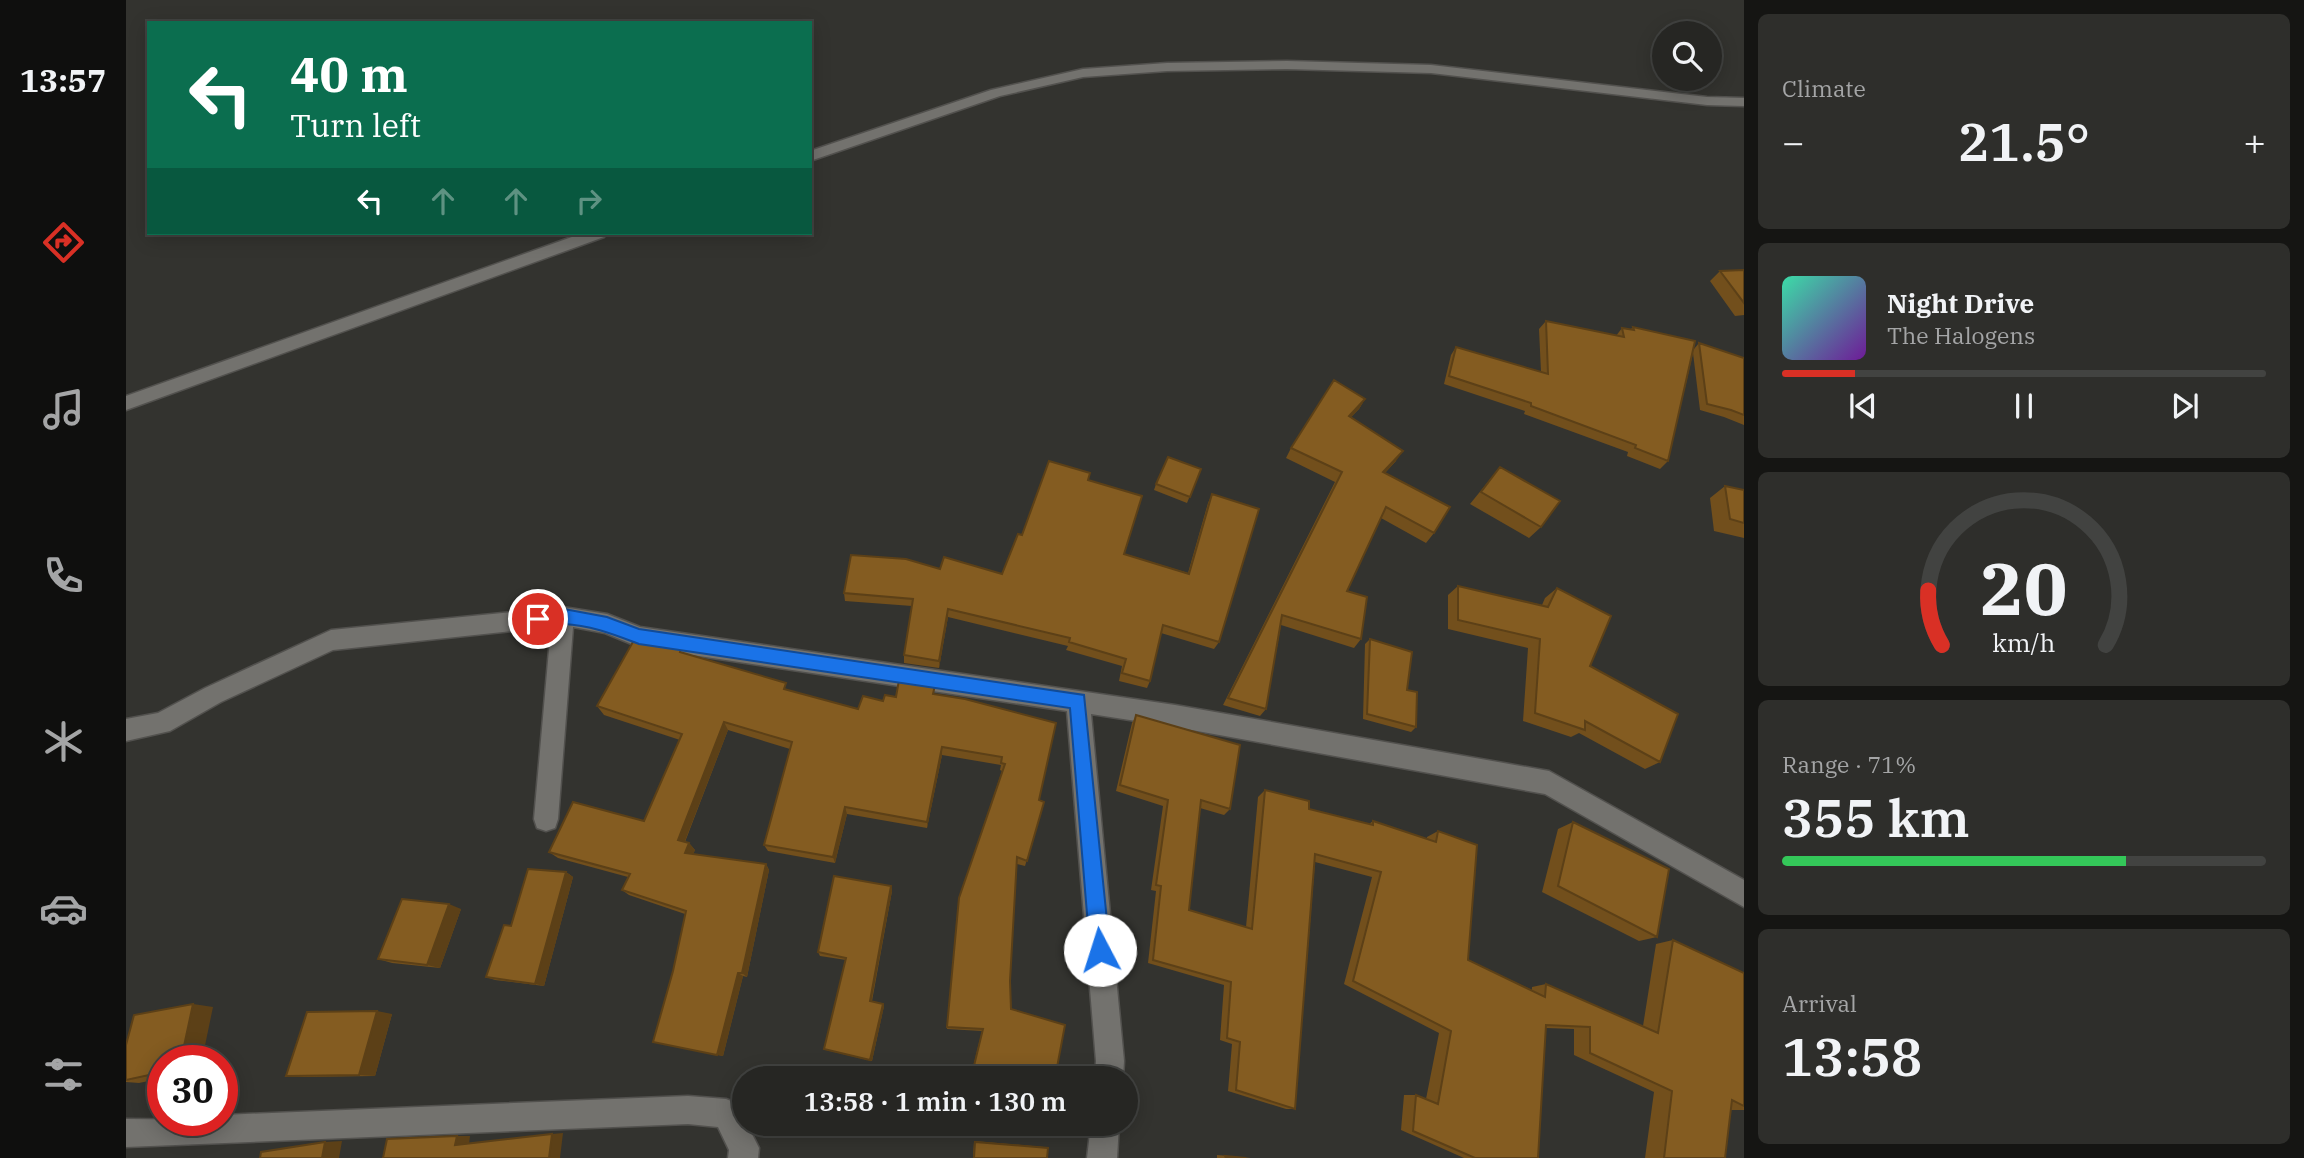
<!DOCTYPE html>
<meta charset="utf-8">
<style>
body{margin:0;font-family:"IBM Plex Serif",serif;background:#2e2e2b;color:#f1f3f6;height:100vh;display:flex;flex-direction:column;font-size:26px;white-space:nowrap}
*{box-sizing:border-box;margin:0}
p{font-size:23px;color:#a4a5a6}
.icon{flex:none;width:38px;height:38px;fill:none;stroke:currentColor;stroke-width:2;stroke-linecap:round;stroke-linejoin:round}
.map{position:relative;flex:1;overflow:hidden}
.details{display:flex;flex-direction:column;gap:14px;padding:14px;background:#151513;width:560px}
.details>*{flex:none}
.banner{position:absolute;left:21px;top:21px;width:665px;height:214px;border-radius:0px;box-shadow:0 4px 18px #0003,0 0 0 2px #424341;background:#0b6e4f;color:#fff;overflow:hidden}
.fabs{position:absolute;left:1526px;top:21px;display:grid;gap:14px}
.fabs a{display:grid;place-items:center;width:70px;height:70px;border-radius:50%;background:#262623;box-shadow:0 4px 18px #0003,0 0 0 2px #424341;font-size:35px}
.speed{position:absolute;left:21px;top:1045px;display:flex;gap:14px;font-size:35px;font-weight:700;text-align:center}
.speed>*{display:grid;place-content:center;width:91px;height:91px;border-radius:50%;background:#262623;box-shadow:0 4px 18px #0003,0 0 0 2px #424341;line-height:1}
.speed .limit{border:10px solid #d22;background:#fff;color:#111}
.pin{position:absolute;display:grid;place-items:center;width:60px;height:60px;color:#fff;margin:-30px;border:4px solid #fff;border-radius:50%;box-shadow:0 2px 7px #0007}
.me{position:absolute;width:77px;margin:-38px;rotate:355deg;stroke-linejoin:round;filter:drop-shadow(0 0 5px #0008)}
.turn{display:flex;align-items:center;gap:24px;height:147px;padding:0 28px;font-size:32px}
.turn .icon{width:91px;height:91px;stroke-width:2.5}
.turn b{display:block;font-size:49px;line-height:60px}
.lanes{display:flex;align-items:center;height:66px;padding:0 28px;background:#0003;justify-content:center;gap:35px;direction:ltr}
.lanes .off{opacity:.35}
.big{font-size:52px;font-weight:600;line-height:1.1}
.details .card{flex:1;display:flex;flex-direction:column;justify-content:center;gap:10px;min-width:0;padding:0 24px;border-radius:10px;background:#2e2e2b}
.details .dial{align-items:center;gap:0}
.dial svg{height:182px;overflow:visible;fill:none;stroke:#424341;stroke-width:7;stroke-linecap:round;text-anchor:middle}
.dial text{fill:#f1f3f6;stroke:none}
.song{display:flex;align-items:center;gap:21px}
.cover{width:84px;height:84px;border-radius:10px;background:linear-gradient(135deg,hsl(160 70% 55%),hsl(280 70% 35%))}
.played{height:7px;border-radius:4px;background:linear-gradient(90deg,#d93025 15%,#424341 15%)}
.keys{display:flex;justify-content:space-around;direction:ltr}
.heat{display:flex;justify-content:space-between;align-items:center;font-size:38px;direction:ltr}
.charge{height:10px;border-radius:5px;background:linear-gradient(90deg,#34c759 71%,#424341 0)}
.trip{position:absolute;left:606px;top:1066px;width:406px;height:70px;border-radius:35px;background:#262623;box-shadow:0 4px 18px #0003,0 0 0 2px #424341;font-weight:600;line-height:70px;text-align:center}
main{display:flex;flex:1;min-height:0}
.menu{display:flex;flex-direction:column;width:126px;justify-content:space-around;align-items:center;background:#0f0f0e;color:#a4a5a6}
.menu .icon{width:49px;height:49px}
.menu .selected{color:#d93025}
.menu b{font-size:32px;color:#f1f3f6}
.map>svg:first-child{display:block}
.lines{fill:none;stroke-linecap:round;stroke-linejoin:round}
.minor-casing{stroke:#52514e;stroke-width:3}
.minor{fill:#73726e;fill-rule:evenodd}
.wall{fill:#724f1c}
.shaded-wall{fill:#5c4017}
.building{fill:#845c21;stroke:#5c4017;stroke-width:2}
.route{fill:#1a73e8;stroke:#114b97;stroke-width:2}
</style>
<main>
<nav class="menu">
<b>13:57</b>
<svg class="icon selected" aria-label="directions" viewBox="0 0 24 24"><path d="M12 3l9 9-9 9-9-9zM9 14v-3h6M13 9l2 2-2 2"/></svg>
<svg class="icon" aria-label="music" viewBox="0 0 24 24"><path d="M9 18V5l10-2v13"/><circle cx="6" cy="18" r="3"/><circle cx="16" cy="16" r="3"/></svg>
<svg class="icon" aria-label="phone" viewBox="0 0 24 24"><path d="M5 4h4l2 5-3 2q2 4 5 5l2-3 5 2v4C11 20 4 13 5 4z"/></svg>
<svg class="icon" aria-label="climate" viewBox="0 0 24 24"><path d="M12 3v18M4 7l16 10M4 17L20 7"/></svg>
<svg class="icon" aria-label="car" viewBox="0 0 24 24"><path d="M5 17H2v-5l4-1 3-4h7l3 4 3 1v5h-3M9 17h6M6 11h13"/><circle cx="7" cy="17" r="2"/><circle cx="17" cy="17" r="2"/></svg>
<svg class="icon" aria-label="filters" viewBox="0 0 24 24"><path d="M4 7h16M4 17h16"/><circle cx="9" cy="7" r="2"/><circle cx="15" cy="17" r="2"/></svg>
</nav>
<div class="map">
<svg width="1618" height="1158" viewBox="0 0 1618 1158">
<rect width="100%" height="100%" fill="#33332f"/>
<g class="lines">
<defs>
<path id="minor" d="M1161,61L1305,65L1581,97L1618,98V106L1581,105L1305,73L1161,69L1041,71L957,77L874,96L684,161V151L865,90L957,69L1041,63Z
M457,233H480L478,237L0,410V396Z
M437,607L481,614L514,627L1049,705L1423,771L1618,880V907L1419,794L1049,727L965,714L998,1061L997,1078H969L970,1061L941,711L513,647L479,633L447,627L432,819L429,828L420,831L411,828L408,819L425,627L207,650L95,702L44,731L0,741V719L32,713L79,688L205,630Z
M562,1096L600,1099L610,1103L618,1124H621L633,1148L632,1158H602L603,1150L592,1127L562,1124L0,1147V1119L96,1120V1115Z
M965,1124H993L991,1158H961Z"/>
</defs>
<use href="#minor" class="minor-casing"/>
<use href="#minor" class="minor"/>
</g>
<path class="wall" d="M1618,270V315L1609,316L1584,281L1594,271Z
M1420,321L1490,336L1496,328L1504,330L1507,327L1568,349L1573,343L1618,358V425L1598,417L1574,410L1567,353L1542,461L1534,469L1501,456L1502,452L1398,414L1399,411L1318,384L1325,355L1330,347L1415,372L1413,329Z
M1239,399L1233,409L1225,417L1270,461L1259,473L1308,533L1300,543L1255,518L1221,591L1235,639L1228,648L1155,625L1140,709L1134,716L1097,705L1209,482L1160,458L1165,448Z
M1374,467L1415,527L1403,538L1344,504Z
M1075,469L1061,503L1028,490L1030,484Z
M962,480L998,554L1062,573L1082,503L1086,494L1093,642L1088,649L1035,633L1024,681L1021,688L993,681L996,666L940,650L942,646L822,617L813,668L778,663V655L786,606L719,601L718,593L814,569L876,574L896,535Z
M1599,486L1618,490V538L1588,531L1584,498Z
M1332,586L1416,605L1419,598L1431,588L1464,666L1534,762L1519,769L1453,733L1445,737L1397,721L1402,648L1322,629V595Z
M1244,639L1281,690L1290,727L1285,732L1237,719L1239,644Z
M558,653L663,690L732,709L770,697L809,694L839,699L913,800L918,802L899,866L891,864L884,981L885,1009L929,1078H853L845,1075L856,1031L821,1029L833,898L876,771L874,770L875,765L816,755L801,828L721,814L709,863L642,851L638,845L664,749L602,730L559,842L563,843L569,850L567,854L640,864L643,870L621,977L617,976L597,1056L527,1042L547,971L559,914L503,895L496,890L502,877L432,858L423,852L518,821L554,740L478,715L471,706Z
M1010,715L1104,809L1098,815L1074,808L1063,910L1120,927L1132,797L1139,790L1183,809L1243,824L1247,821L1301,839V837L1312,831L1342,960L1406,990V987L1420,984L1517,1026L1530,944L1547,940L1618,973V1110H1605L1599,1158H1519L1528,1092L1448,1055V1029L1420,1028L1412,1158H1338L1275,1130L1278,1095H1290L1300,1099L1313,1033L1218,984L1246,877L1189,862L1169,1109H1160L1102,1091L1106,1044L1094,1040L1098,985L1022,963L1030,891L1025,890L1037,806L990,791L1006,723Z
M1447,822L1531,937L1513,941L1416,892L1432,829Z
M440,872L447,877L418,986L369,980L360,977L385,926Z
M765,886L766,891L746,1001L757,1004L758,1006L746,1061L700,1050L698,1049L720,960L694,956L692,952Z
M335,909L314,968L266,963L252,959Z
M87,1007L37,1060V1078L13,1083L0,1082V1080Z
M266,1014L249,1076L178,1077L160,1076Z
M848,1141L918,1147L922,1148L921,1158H847Z
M1091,1155L1125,1158H1091Z"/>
<path class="shaded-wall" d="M1239,399L1233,409L1217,426L1223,416Z
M1277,451L1270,461L1250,482L1257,472Z
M822,609V617L813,668V661Z
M598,722L602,730L557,846L552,840Z
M816,747V755L801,828V822Z
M719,807L721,814L709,863L707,857Z
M563,843L569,850L565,859L559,853Z
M640,864L643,870L621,977L616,973Z
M440,872L447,877L418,986L409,984Z
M765,886L766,891L745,1003L744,1001Z
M323,904L335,909L314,968L301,965Z
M612,973L617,976L597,1056L591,1055Z
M67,1004L87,1007L76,1060H55Z
M757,1004L758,1006L746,1061L744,1060Z
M251,1011L266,1014L249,1076L233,1075Z
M437,1133L434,1158H423L426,1134Z
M331,1136H344L343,1144L329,1145Z
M216,1141L213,1158H196L199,1142Z"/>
<path class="building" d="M1618,270V303L1594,271Z
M1420,321L1498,337L1496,328L1508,330L1507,327L1569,341L1542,461L1509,448L1510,445L1405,406V403L1323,376L1330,347L1422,374Z
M1573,343L1618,358V415L1605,410L1581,404Z
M1208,380L1239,399L1223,416L1277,451L1257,472L1324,507L1308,533L1260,507L1221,591L1241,597L1235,639L1156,615L1140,709L1102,698L1216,472L1165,448Z
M1042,457L1075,469L1064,497L1030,484Z
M923,461L964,473L962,480L1016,496L998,554L1063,574L1086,494L1133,509L1093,642L1037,625L1024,681L996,673L1000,659L943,642L944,638L822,609L813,661L778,655L787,599L718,593L725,555L780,559L814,569L818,557L876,574L892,534L896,535Z
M1374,467L1434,501L1415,527L1355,492Z
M1599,486L1618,490V523L1604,519Z
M1332,586L1422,607L1431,588L1485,616L1464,666L1552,714L1534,762L1459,721V730L1409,713L1414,639L1332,620Z
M1244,639L1286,652L1281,690L1291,692L1290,727L1241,714Z
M508,640L555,649L554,652L660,683L658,689L732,709L737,696L757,701L759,695L770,697L773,680L809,685L807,694L839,699L930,723L913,800L918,802L901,861L891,857L884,981L885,1009L939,1025L929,1078H857L846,1074L857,1029L821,1027L833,898L879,764L875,763L876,757L816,747L801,822L719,807L707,857L638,845L666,742L598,722L552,840L563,843L559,853L640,864L616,973H612L591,1055L527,1042L547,971L560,911L496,890L504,874L423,852L447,802L518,821L556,734L471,706Z
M1010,715L1114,745L1104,809L1075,800L1063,910L1126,929L1139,790L1183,801V809L1247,825V821L1310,842L1312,831L1351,845L1342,960L1419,997L1420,984L1532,1033L1547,940L1618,973V1106L1606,1100L1599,1158H1538L1546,1091L1464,1053V1027L1420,1025L1412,1158H1349L1287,1131L1290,1095L1312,1104L1325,1031L1227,981L1255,872L1189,854L1169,1109L1110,1090L1114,1042L1101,1038L1105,982L1027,960L1035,886L1030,885L1042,800L994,785Z
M1447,822L1543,869L1531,937L1432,886Z
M402,869L440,872L409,984L360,977L378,925L385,926Z
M708,876L765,886L744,1001L757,1004L744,1060L698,1049L720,958L692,952Z
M276,899L323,904L301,965L252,959Z
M67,1004L55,1060H37V1072L0,1080V1045L8,1015Z
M251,1011L233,1075L160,1076L181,1012Z
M426,1134L423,1158H257L261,1139L331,1136L329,1145Z
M199,1142L196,1158H134L135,1152Z
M849,1142L922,1148L921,1158H848Z
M1099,1156L1120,1158H1100Z"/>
<path class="route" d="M438,609L481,617L513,629L958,695L984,950L981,957L974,960L967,957L964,950L944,708L513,644C489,635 464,625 438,624C427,623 417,628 406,624L403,619L406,614Z"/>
</svg>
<div class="fabs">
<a><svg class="icon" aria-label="search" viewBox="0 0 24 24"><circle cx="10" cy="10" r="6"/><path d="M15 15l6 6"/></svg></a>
</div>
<div class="speed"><div class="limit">30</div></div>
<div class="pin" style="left:412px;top:619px;background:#d93025"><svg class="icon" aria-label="arrive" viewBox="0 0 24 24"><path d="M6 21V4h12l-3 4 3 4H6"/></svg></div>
<svg class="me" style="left:974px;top:950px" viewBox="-20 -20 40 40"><circle r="19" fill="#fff"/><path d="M0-13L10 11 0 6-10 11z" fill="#1a73e8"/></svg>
<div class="trip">13:58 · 1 min · 130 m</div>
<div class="banner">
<div class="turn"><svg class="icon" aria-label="left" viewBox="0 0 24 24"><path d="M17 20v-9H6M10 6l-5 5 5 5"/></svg><div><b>40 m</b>Turn left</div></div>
<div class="lanes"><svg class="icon" aria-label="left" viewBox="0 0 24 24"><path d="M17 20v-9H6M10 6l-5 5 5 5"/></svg><svg class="icon off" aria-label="ahead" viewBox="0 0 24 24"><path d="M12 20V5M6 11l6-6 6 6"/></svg><svg class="icon off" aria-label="ahead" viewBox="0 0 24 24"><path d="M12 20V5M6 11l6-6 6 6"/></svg><svg class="icon off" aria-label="right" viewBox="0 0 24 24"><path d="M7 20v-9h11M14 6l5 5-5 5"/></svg></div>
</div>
</div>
<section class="details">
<div class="card"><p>Climate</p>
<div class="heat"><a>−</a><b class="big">21.5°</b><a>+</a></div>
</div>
<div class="card">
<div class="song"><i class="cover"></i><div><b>Night Drive</b><p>The Halogens</p></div></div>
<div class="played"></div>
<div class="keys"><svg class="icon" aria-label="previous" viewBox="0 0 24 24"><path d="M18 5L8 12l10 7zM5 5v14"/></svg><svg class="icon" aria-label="pause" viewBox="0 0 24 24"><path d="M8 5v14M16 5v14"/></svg><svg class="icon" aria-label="next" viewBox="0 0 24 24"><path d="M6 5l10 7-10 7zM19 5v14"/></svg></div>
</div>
<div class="card dial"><svg viewBox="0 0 100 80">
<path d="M14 69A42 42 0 1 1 86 69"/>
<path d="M14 69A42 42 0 0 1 8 45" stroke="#d93025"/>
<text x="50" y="56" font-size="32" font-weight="700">20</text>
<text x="50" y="72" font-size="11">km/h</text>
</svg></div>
<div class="card"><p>Range · 71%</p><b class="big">355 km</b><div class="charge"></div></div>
<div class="card"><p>Arrival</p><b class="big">13:58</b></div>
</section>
</main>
